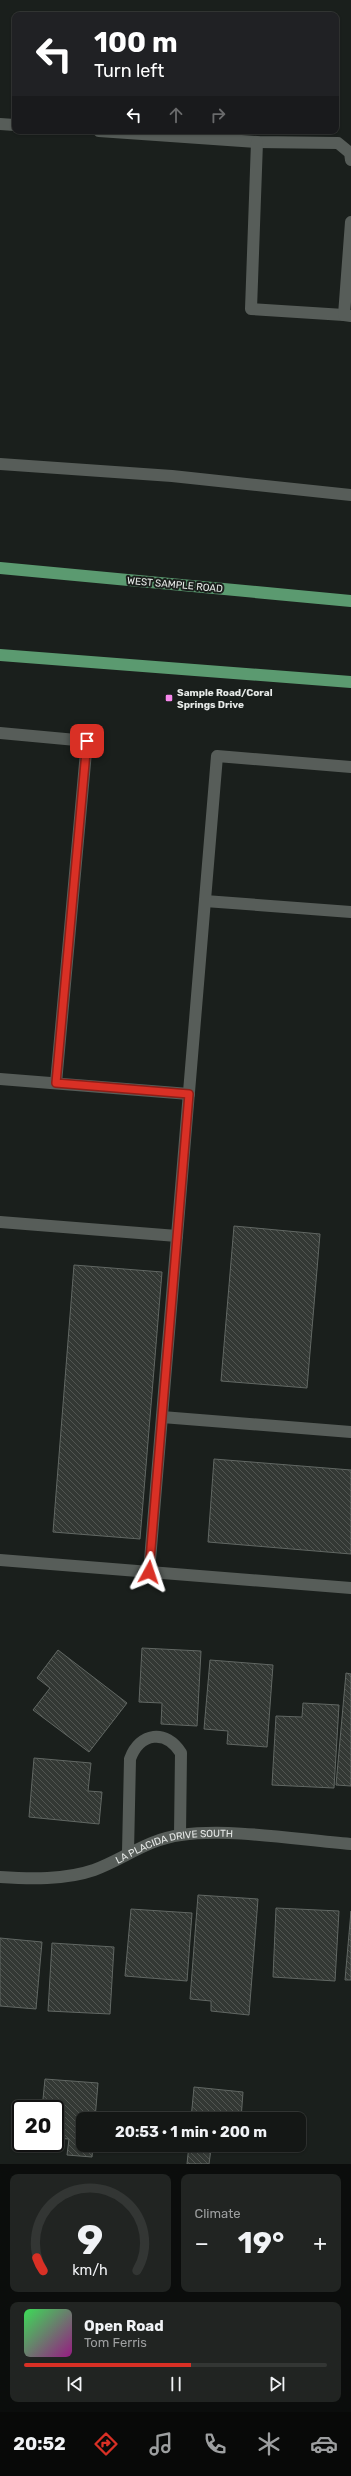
<!DOCTYPE html>
<meta charset="utf-8">
<style>
body{margin:0;font-family:Rubik,sans-serif;background:#212422;color:#f1f3f6;height:100vh;display:flex;flex-direction:column;font-size:15px;white-space:nowrap}
*{box-sizing:border-box;margin:0}
p{font-size:13px;color:#9d9fa0}
.icon{flex:none;width:22px;height:22px;fill:none;stroke:currentColor;stroke-width:2;stroke-linecap:round;stroke-linejoin:round}
.map{position:relative;height:2164px;overflow:hidden}
.drawer{display:flex;flex-direction:column;gap:10px;padding:10px;background:#0b0d0c;flex:1}
.drawer>*{flex:none}
.hud{position:absolute;left:12px;top:12px;width:327px;height:122px;border-radius:8px;box-shadow:0 1px 3px #0004,0 0 0 1px #333634;background:#202124;color:#fff;overflow:hidden}
.speed{position:absolute;left:12px;top:2100px;display:flex;gap:8px;font-size:20px;font-weight:700;text-align:center}
.speed>*{display:grid;place-content:center;width:52px;height:52px;border-radius:50%;background:#141715;box-shadow:0 1px 3px #0004,0 0 0 1px #333634;line-height:1}
.speed .limit{border:2px solid #111;border-radius:6px;background:#fff;color:#111}
.pin{position:absolute;display:grid;place-items:center;width:34px;height:34px;color:#fff;margin:-17px;border-radius:8px;box-shadow:0 2px 6px #0006}
.me{position:absolute;width:44px;margin:-22px;rotate:5deg;stroke-linejoin:round;filter:drop-shadow(0 0 3px #0008)}
.turn{display:flex;align-items:center;gap:14px;height:84px;padding:0 16px;font-size:18px}
.turn .icon{width:52px;height:52px;stroke-width:2.5}
.turn b{display:block;font-size:28px;line-height:34px}
.lanes{display:flex;align-items:center;height:38px;padding:0 16px;background:#0003;justify-content:center;gap:20px;direction:ltr}
.lanes .off{opacity:.35}
.big{font-size:30px;font-weight:700;line-height:1.1}
.drawer .tile{flex:1;display:flex;flex-direction:column;justify-content:center;gap:6px;min-width:0;padding:0 14px;border-radius:8px;background:#212422}
.drawer .dial{align-items:center;gap:0}
.dial svg{height:104px;overflow:visible;fill:none;stroke:#333634;stroke-width:7;stroke-linecap:round;text-anchor:middle}
.dial text{fill:#f1f3f6;stroke:none}
.song{display:flex;align-items:center;gap:12px}
.cover{width:48px;height:48px;border-radius:6px;background:linear-gradient(135deg,hsl(130 70% 55%),hsl(310 70% 35%))}
.played{height:4px;border-radius:2px;background:linear-gradient(90deg,#d93025 55%,#333634 55%)}
.keys{display:flex;justify-content:space-around;direction:ltr}
.heat{display:flex;justify-content:space-between;align-items:center;font-size:22px;direction:ltr}
.drawer .tiles{flex:1;display:grid;gap:10px;grid-template-columns:1fr 1fr}
.tile:last-child{grid-column:span 2}
.trip{position:absolute;left:76px;top:2112px;width:230px;height:40px;border-radius:8px;background:#141715;box-shadow:0 1px 3px #0004,0 0 0 1px #333634;font-weight:700;line-height:40px;text-align:center}
.dock{display:flex;height:64px;justify-content:space-around;align-items:center;background:#080908;color:#9d9fa0}
.dock .icon{width:28px;height:28px}
.dock .active{color:#d93025}
.dock b{font-size:18px;color:#f1f3f6}
.map>svg:first-child{display:block}
.building{fill:url(#building-back-hatch);stroke:#616763}
.lines{fill:none;stroke-linecap:round;stroke-linejoin:round}
.minor{stroke:#575d59;stroke-width:12}
.major{stroke:#5b9a70;stroke-width:12}
.route-casing{stroke:#8d1f18;stroke-width:10}
.route{stroke:#d93025;stroke-width:7}
.poi-dot{fill:#f788ec;stroke:#1a1f1c;stroke-width:1.5}
.labels{text-anchor:middle;stroke-width:4;stroke-linejoin:round;paint-order:stroke}
.street-label{font-size:10px;fill:#e7eae8;stroke:#1a1f1c}
.poi-label{font-size:10px;font-weight:bold;fill:#e7eae8;stroke:#1a1f1c;text-anchor:start}
</style>
<div class="map">
<svg width="351" height="2164" viewBox="0 0 351 2164">
<defs>
<pattern id="building-back-hatch" width="6" height="6" patternUnits="userSpaceOnUse"><rect width="6" height="6" fill="#333834"/><path d="M-1 5l2 2M0 0l6 6M5-1l2 2" fill="none" stroke="#515551"/></pattern>
</defs>
<rect width="100%" height="100%" fill="#1a1f1c"/>
<path class="building" d="M234,1226L320,1234L307,1388L221,1381Z
M74,1265L162,1272L140,1539L53,1532Z
M214,1459L351,1470V1554L208,1542Z
M142,1648L201,1651L197,1726L161,1724L162,1703L139,1702Z
M58,1650L127,1703L89,1752L33,1710L50,1688L37,1678Z
M210,1660L273,1665L267,1747L227,1744L228,1731L204,1729Z
M346,1673L351,1674V1786L336,1785Z
M303,1703L339,1705L334,1788L272,1785L276,1716L302,1717Z
M34,1758L91,1763L88,1791L102,1792L99,1824L29,1817Z
M198,1895L258,1899L249,2015L211,2011V2001L190,1999Z
M276,1908L339,1911L335,1981L273,1977Z
M131,1909L192,1913L187,1981L125,1976Z
M351,1911V1980H345Z
M0,1938L42,1942L36,2009L0,2006Z
M52,1943L114,1947L110,2014L48,2011Z
M45,2079L98,2083L95,2119H83V2145H93L92,2157L67,2155L69,2139L55,2138V2109H42Z
M194,2087L243,2092L241,2119H191Z
M189,2145H238L237,2152L211,2149L209,2164H187Z"/>
<g class="lines">
<g class="minor">
<path d="M0,124L15,125"/>
<path d="M99,131L257,142L338,143L350,153L351,160"/>
<path d="M257,142L251,309L344,315"/>
<path d="M351,222L344,315L351,316"/>
<path d="M0,464L172,476L351,495"/>
<path d="M0,733L87,741L56,1083"/>
<path d="M205,901L351,912"/>
<path d="M0,1079L189,1094"/>
<path d="M0,1222L177,1236"/>
<path d="M162,1417L351,1432"/>
<path d="M0,1560L351,1588"/>
<path d="M149,1572L217,756L351,767"/>
<path d="M128,1852L130,1759C140,1732 166,1729 181,1753L180,1835"/>
<path id="s1" d="M0,1877C30,1879 65,1880 94,1870C124,1859 148,1839 181,1835C231,1828 299,1840 351,1844"/>
</g>
<path class="major" d="M0,568L351,601
M0,655L351,682"/>
</g>
<g class="lines">
<defs>
<path id="route" d="M87,741L56,1083L189,1094L149,1572"/>
</defs>
<use href="#route" class="route-casing"/>
<use href="#route" class="route"/>
</g>
<rect class="poi-dot" x="165" y="694" width="8" height="8" rx="2"/>
<g class="labels">
<g class="street-label">
<text transform="translate(175 584) rotate(5)" y="4">WEST SAMPLE ROAD</text>
<text dy="4" stroke="none"><textPath href="#s1" startOffset="180">LA PLACIDA DRIVE SOUTH</textPath></text>
</g>
<g class="poi-label">
<text x="177" y="696">Sample Road/Coral<tspan x="177" dy="12">Springs Drive</tspan></text>
</g>
</g>
</svg>
<div class="speed"><div class="limit">20</div></div>
<div class="pin" style="left:87px;top:741px;background:#d93025"><svg class="icon" aria-label="arrive" viewBox="0 0 24 24"><path d="M6 21V4h12l-3 4 3 4H6"/></svg></div>
<svg class="me" style="left:149px;top:1572px" viewBox="-20 -20 40 40"><path d="M0-17L14 15 0 8-14 15z" fill="#d93025" stroke="#fff" stroke-width="4"/></svg>
<div class="trip">20:53 · 1 min · 200 m</div>
<div class="hud">
<div class="turn"><svg class="icon" aria-label="left" viewBox="0 0 24 24"><path d="M17 20v-9H6M10 6l-5 5 5 5"/></svg><div><b>100 m</b>Turn left</div></div>
<div class="lanes"><svg class="icon" aria-label="left" viewBox="0 0 24 24"><path d="M17 20v-9H6M10 6l-5 5 5 5"/></svg><svg class="icon off" aria-label="ahead" viewBox="0 0 24 24"><path d="M12 20V5M6 11l6-6 6 6"/></svg><svg class="icon off" aria-label="right" viewBox="0 0 24 24"><path d="M7 20v-9h11M14 6l5 5-5 5"/></svg></div>
</div>
</div>
<section class="drawer">
<div class="tiles">
<div class="tile dial"><svg viewBox="0 0 100 80">
<path d="M14 69A42 42 0 1 1 86 69"/>
<path d="M14 69A42 42 0 0 1 9 59" stroke="#d93025"/>
<text x="50" y="56" font-size="32" font-weight="700">9</text>
<text x="50" y="72" font-size="11">km/h</text>
</svg></div>
<div class="tile"><p>Climate</p>
<div class="heat"><a>−</a><b class="big">19°</b><a>+</a></div>
</div>
<div class="tile">
<div class="song"><i class="cover"></i><div><b>Open Road</b><p>Tom Ferris</p></div></div>
<div class="played"></div>
<div class="keys"><svg class="icon" aria-label="previous" viewBox="0 0 24 24"><path d="M18 5L8 12l10 7zM5 5v14"/></svg><svg class="icon" aria-label="pause" viewBox="0 0 24 24"><path d="M8 5v14M16 5v14"/></svg><svg class="icon" aria-label="next" viewBox="0 0 24 24"><path d="M6 5l10 7-10 7zM19 5v14"/></svg></div>
</div>
</div>
</section>
<nav class="dock">
<b>20:52</b>
<svg class="icon active" aria-label="directions" viewBox="0 0 24 24"><path d="M12 3l9 9-9 9-9-9zM9 14v-3h6M13 9l2 2-2 2"/></svg>
<svg class="icon" aria-label="music" viewBox="0 0 24 24"><path d="M9 18V5l10-2v13"/><circle cx="6" cy="18" r="3"/><circle cx="16" cy="16" r="3"/></svg>
<svg class="icon" aria-label="phone" viewBox="0 0 24 24"><path d="M5 4h4l2 5-3 2q2 4 5 5l2-3 5 2v4C11 20 4 13 5 4z"/></svg>
<svg class="icon" aria-label="climate" viewBox="0 0 24 24"><path d="M12 3v18M4 7l16 10M4 17L20 7"/></svg>
<svg class="icon" aria-label="car" viewBox="0 0 24 24"><path d="M5 17H2v-5l4-1 3-4h7l3 4 3 1v5h-3M9 17h6M6 11h13"/><circle cx="7" cy="17" r="2"/><circle cx="17" cy="17" r="2"/></svg>
</nav>
